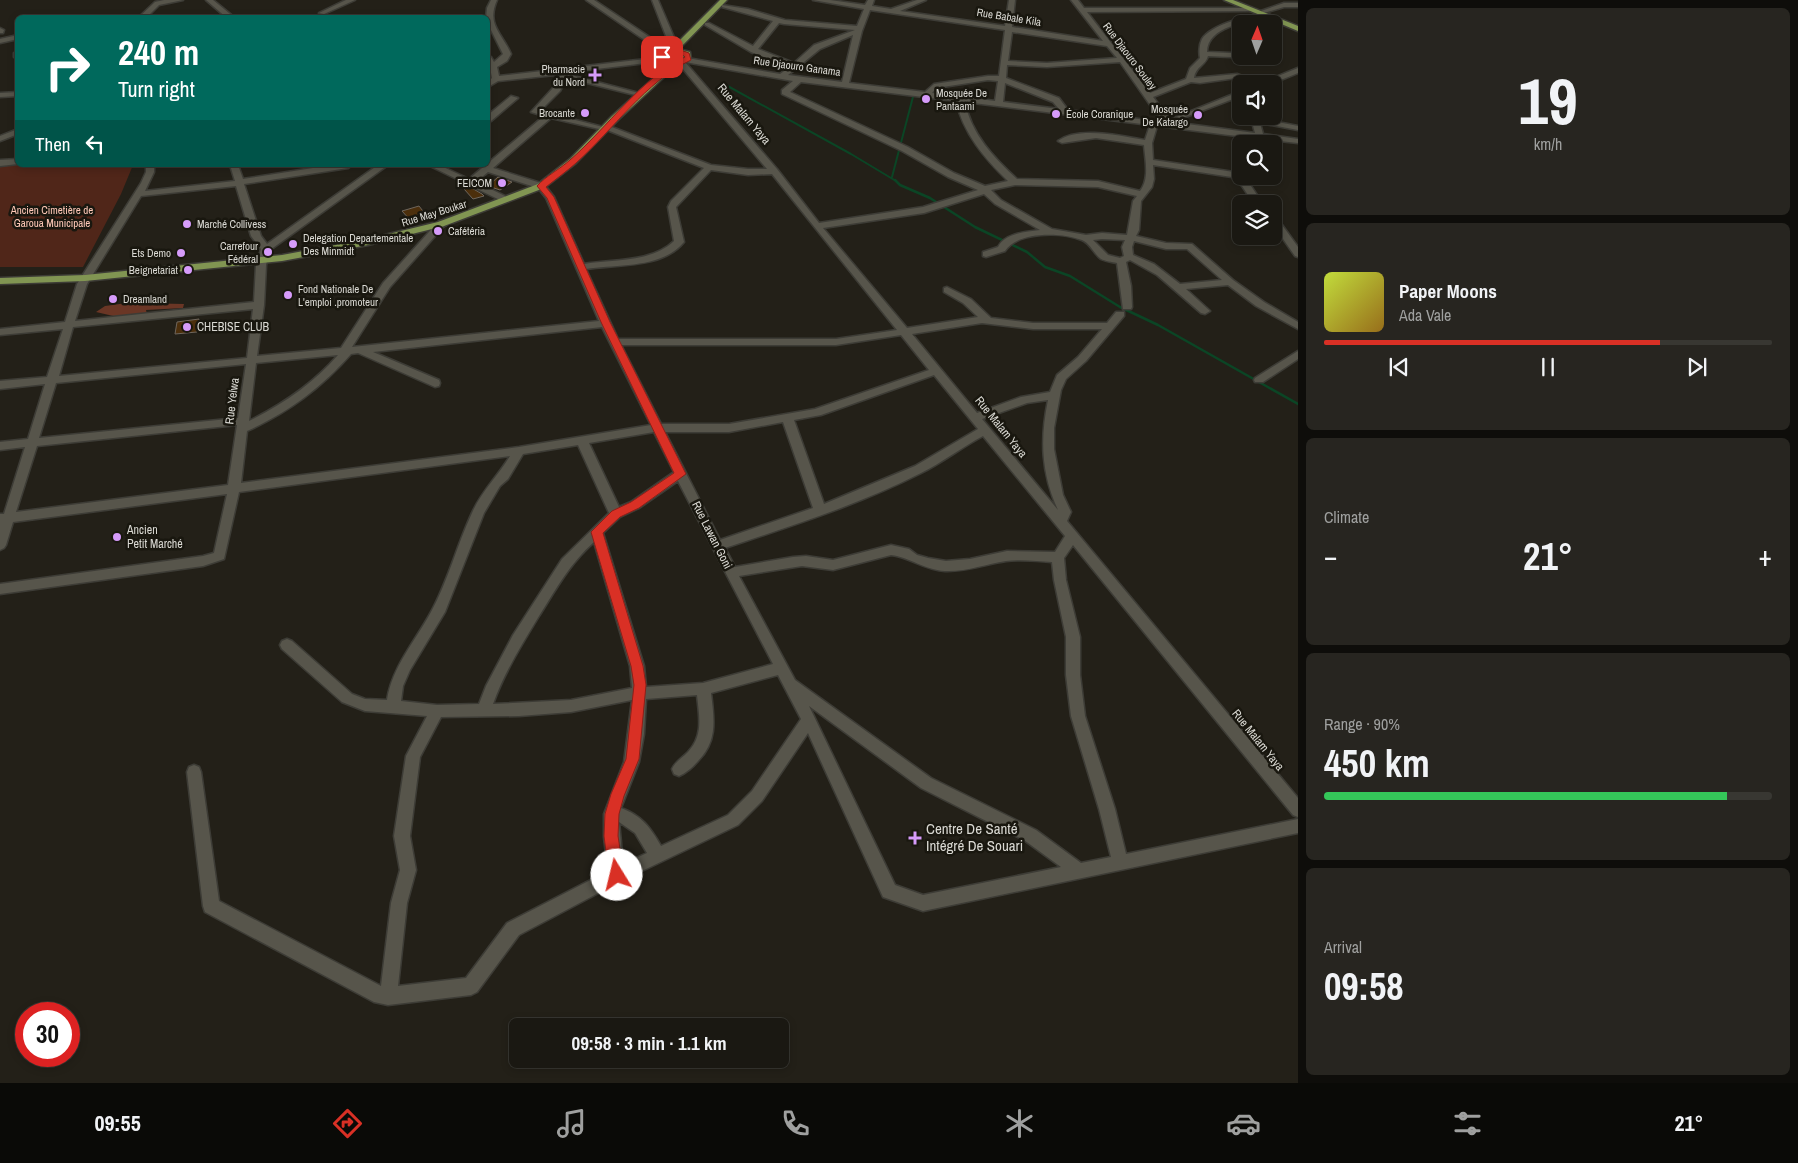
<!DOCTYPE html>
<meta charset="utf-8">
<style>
body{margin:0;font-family:"Archivo Narrow",sans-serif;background:#272520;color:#f1f3f6;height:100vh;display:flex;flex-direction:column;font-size:19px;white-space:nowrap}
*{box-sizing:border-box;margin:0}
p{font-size:16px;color:#9fa09f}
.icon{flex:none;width:28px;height:28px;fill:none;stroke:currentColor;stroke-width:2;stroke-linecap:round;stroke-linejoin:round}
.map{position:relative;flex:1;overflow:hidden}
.sheet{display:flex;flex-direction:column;gap:8px;padding:8px;background:#0e0d0a;width:500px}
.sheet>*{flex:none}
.banner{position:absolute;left:15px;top:15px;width:475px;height:152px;border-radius:8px;box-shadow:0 2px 8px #0003,0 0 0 1px #383732;background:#00695c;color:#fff;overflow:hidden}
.needle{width:32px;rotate:2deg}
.controls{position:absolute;left:1232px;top:15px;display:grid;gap:10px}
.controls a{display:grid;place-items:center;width:50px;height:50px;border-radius:8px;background:#1a1812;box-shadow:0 2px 8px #0003,0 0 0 1px #383732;font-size:25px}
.speed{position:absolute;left:15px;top:1002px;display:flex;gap:10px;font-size:25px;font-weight:700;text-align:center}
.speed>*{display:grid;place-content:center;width:65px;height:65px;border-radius:50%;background:#1a1812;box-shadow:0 2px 8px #0003,0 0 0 1px #383732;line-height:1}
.speed .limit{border:8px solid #d22;background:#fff;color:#111}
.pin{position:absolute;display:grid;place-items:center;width:42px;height:42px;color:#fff;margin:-21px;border-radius:10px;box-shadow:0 2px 8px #0006}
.me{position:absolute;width:55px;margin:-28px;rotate:351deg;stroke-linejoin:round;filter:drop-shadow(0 0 4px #0008)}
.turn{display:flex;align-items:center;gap:18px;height:105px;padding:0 20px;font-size:22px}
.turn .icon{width:65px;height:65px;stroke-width:2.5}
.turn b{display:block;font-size:35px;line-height:42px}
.then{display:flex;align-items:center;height:48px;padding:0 20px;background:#0003;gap:10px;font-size:19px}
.big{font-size:38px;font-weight:800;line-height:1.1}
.sheet .tile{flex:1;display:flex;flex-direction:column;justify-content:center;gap:8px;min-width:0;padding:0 18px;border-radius:8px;background:#272520}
.sheet .dial{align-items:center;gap:0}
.dial b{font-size:65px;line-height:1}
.song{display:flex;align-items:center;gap:15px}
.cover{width:60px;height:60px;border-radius:8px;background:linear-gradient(135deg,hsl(70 70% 55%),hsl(40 70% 35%))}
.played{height:5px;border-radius:2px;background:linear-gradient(90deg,#d93025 75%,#383732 75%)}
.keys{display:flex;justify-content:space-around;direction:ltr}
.heat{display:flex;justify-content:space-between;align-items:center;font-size:28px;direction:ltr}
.charge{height:8px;border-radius:4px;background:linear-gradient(90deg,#34c759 90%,#383732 0)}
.trip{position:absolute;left:509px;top:1018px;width:280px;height:50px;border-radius:8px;background:#1a1812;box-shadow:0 2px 8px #0003,0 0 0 1px #383732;font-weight:800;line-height:50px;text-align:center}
.menu{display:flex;height:80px;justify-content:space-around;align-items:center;background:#0a0a07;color:#9fa09f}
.menu .icon{width:35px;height:35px}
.menu .on{color:#d93025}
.menu b{font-size:22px;color:#f1f3f6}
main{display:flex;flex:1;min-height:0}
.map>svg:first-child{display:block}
.green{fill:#502619}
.forest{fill:#6a3625}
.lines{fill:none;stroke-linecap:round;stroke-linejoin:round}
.stream-far1{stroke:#0b4525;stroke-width:2}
.stream{stroke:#0b4525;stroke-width:2.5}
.building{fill:#4c2f0c;stroke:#6e665d}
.minor-casing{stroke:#3d3c36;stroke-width:3}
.major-casing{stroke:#3d3c36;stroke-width:3}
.minor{fill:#57554b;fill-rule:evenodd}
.major{fill:#819552;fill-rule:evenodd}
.route{fill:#d93025;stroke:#8d1f18}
.poi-dot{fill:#d69bfa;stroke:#19170f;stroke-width:2}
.labels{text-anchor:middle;stroke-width:5;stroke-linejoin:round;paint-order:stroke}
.far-street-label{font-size:11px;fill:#dad9d3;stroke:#19170f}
.far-poi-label{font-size:11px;fill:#dad9d3;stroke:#19170f;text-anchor:end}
.far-park-label{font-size:11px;fill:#ffc9b8;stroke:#19170f}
.street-label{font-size:12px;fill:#dad9d3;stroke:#19170f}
.poi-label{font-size:12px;fill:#dad9d3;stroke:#19170f;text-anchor:start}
.near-poi-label{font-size:15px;fill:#dad9d3;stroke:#19170f;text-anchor:start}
</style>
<main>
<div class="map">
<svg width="1298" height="1083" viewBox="0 0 1298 1083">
<rect width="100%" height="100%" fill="#232018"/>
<path class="green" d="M17,161L18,165H133L121,194L83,267H0V164Z"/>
<path class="forest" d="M127,303L132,305L138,303L184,304L183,308L146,310L147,314L122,318L96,312L105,306Z"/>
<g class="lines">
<path class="stream-far1" d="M724,84L851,154L896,181
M892,177L914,93"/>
<path class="stream" d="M895,180L900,185L930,198L975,227L1027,252L1045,267L1070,276L1120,307L1158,325L1298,404"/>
</g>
<path class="building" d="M498,177L512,182L500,190L488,186Z
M470,187L482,194L484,196L473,199L464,189Z
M419,206L426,215L410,220L402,211Z
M199,319L197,332L175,334L177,322Z"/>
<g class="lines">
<defs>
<path id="minor" d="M164,0H183L159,5L146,18H138L155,2Z
M206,0H213L235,18H227Z
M346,0H355L324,14L319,13Z
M491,0H497C486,25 502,33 511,54L507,61L497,67L499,76L663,57L667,59L663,61L571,72L574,76L639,93L635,95L567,78L560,91L540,111L603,127L609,126L711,165L748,169H767L677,62L687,58L780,74L790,67L751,52L705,25V23H709L753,46L773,21L722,7V5L748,9L785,20L857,26L864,9L813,0H830L865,5L868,0H874L872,6L891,9L917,0H926L900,11L1005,26L1009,0H1015L1012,27L1103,41L1071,0H1078L1084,8H1252V10L1250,11L1087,12L1150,93L1186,79L1190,68L1200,58C1199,53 1199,45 1202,39C1211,25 1252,13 1267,15V17C1248,22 1207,26 1207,52L1231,53L1235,55L1231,57L1208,56C1206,65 1195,67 1194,78L1237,74L1261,83L1298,68V73L1271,84H1250L1236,78L1200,83L1191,82L1153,97L1169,118H1174L1241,91V96L1172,122L1255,133L1252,122L1257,118L1298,126V130L1260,123L1263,134L1298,139V143L1261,139L1260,144H1252L1253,138L1157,126L1152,143L1153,160L1234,172L1245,178L1261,176V180L1249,183L1263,204H1254L1242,186L1232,177L1153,165L1154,179L1152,187L1141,201L1139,230L1136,236L1166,243L1192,244L1233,280L1264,302L1298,322V329L1256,306L1228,285L1186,289L1210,311L1205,314L1201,313L1157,275L1130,260L1126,262L1131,286L1132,307L1131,309H1123L1117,263C1112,262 1105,261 1101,259C1094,254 1090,243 1082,240C1061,232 1018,231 1005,251L986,257L983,256V252L998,247C1005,233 1026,232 1040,230L995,204L984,194L924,213L823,228L907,328L978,317L963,303L944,292V288L947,287L971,299L991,318L1033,323H1107L1116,312H1124V316L1086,361L1066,379L1061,390L1054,428V449L1063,495L1071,512L1067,521L1298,798V817L1293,815L1073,545L1064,558L1066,580L1080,637V675L1085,716L1115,809L1126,854L1298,819V833L923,911L883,897L808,733L762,801L738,825L623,880L519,935L477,992L471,995L388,1005L374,1002L205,912L203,906L187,772L189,767L194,765L199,767L201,772L219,901L381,986L391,903L400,870L394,836L406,756L427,716L365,711L342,702L282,649L280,645L282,641L287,639L292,641L352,694L365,699L387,700C392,667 416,640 431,612C448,581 457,545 472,513C481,492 498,476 510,456L239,492L224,559L203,566L0,594V584L203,556L214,553L227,494L13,522L6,545L4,548L0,550V514H4L25,447L0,450V442L28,439L45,384L0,389V381L47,377L63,329L0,335V329L65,322L77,284L141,183L146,172V165H154V172L145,191L235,181L230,165H238L243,179L332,165H352L348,168L244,184L261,236L267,244L378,165H388L270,250L266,265L264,305L257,356L341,348L383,283L438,222L441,221L446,224L444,226L390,287L352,347L599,321L546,198L538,188L488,172L476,182L505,196L506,198L502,201L432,167L439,165L469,179L544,116L531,112L553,88L558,77L564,74L498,81L488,87V82L492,78L488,57H491L494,62L503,54L488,24V18H486L487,8ZM870,10L1005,30L999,76H988L934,84L925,92L849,83L862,31ZM779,23L784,24L855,30L814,45L794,63L758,49ZM1012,32L1107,46L1117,58L1047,63L1008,61ZM853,35L842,82L788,75L820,49ZM685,62L793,81L782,90V94L902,151L948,177L978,190L923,207L819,223L777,169ZM1120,62L1162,122L1068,110L1059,98L1006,78L1007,65L1047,67ZM988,80L998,81L995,101L932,93L936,88ZM801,82L956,101C963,133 985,159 1008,181L985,186L954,173L908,147L790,92ZM1005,83L1053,102L1059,109L1003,102ZM965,102L1150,125L1145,140C1121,136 1078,126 1058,141L1062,143L1096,138L1144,145C1145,159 1150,179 1140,191L1098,181L1017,179C994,158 971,134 965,102ZM551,118L599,129L602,128L704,168L671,201L668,207L674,241C651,263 613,259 584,264L554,197L544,184L493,168ZM711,170L748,175L772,174L897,330L836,339H618L586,269C617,264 662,269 684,242L676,207ZM1015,185L1098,187L1137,196L1133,201L1127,235L1102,233L1086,235L1052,229L1001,200L991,190ZM236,186L251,236L261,249L256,265L254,302L75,321L87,284L141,196ZM1102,239L1125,240L1122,247L1124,256L1120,258L1108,255L1093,240ZM1134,241L1166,249H1187L1222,280L1180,284L1154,264L1133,255L1132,247ZM253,309L247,358L59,376L73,327ZM982,323L1033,329H1102L1078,357L1057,375L1050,392L1021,397L977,413L912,334ZM602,327L651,425L519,447L241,483L247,431C289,412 321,388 351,354L358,353L435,387L439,386L440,383L439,380L373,352ZM901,335L929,370L815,409L729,424H661L621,345H836ZM338,355C313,384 283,404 249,421L256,363ZM246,364L238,418L39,438L56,383ZM934,375L978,429L915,466L824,504L794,420L821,415ZM1048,400C1040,439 1041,473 1058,510L982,419L1027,403ZM783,422L813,508L720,540L665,432H729ZM237,425L228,485L16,512L37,446ZM654,432L674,472L631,502L619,507L589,443ZM983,436L1065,536L1055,552L1007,551L970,559L946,561L928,558L917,555L909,549L891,545L833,560L806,556L793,557L735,567L725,548C791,526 858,505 921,473C943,462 962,447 983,436ZM578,445L609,513L562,559L513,635L486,686L479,704L437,705L401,701L403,686L410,670L445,612L484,513L500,486L508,479L523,454ZM678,481L773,664L703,683L646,687L644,666L603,533L620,517L639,508ZM594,542L630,666L632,688L571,700L493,704C504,673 522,644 539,616C556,589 570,563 594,542ZM891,555C910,557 924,570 945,571C966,572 986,564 1006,561C1021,559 1037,561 1052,562L1054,580L1066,637V675L1071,716L1099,809L1111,857L1081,863L1036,830L931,778L795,680L739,576L802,566L833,570ZM778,675L801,719L752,791L728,815L661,846C650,827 642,816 621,808L639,762L644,734L646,699L697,695C699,716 704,735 688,752C682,758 675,762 672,769L674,774L679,776C686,773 693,767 698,761C718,741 714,719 711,693ZM632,700L624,762L604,814V837L608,871L507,923L466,978L398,986L407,903L416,870L410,836L420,757L441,717L519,716L571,712ZM809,706L921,788L1024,840L1061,867L923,895L895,885ZM619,822L635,833L647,853L623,864Z
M586,0H594L672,52L665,54Z
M652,0H658L679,49L678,51L671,49Z
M1284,3H1298V7H1284L1264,13L1261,11Z
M0,28L4,30L3,33H0Z
M18,35V39L0,43V39Z
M14,53H18V57H14Z
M18,92V96L0,97V93Z
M511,96L518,98L491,121H488V115Z
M18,129V134L0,141V136Z
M18,159V164L0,166V160Z
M1274,217L1277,218L1298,247V257L1295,256L1274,226Z
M1298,351V359L1263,382H1255L1254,380L1255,378Z"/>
<path id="major" d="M720,0H727L679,49L690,52L691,60L677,65L618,120L576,163L544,188L444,226L368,245L282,261L85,281L0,284V278L85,275L282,255L368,239L438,222L538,184L570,159L612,116L669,64L658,57L659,55L679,41ZM677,53L684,57L675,61L666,57L670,54Z
M1224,0H1233L1298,26V31Z"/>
</defs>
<use href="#minor" class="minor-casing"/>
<use href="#major" class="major-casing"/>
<use href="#minor" class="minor"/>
<use href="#major" class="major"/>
</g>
<path class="route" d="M678,49L689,53L691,60C645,82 614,129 576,163C567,171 556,179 546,187L554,197L610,322L686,474L639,508L620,517L603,533L643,666L646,685L639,759L624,796L619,814L618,836L624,875L622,880L617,882L612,880L609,875L604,836L605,814L611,794L626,759L634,685L631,666L591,532L612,511L631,502L674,473L601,322L547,198L537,186C546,176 560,169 570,160C608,127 640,79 685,57C677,49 670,56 662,59L658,57L666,51Z"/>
<g class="poi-dot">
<path d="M592.5 67.5h5v5h5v5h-5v5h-5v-5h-5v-5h5z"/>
<circle cx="926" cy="99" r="5"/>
<circle cx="585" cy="113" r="5"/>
<circle cx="1056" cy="114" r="5"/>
<circle cx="1198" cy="115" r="5"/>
<circle cx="502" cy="183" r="5"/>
<circle cx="187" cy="224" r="5"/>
<circle cx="438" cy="231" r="5"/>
<circle cx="293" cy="244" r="5"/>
<circle cx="268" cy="252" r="5"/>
<circle cx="181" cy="253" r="5"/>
<circle cx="188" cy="270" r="5"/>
<circle cx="288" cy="295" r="5"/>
<circle cx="113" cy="299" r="5"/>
<circle cx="187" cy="327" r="5"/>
<circle cx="117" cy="537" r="5"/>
<path d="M912.5 830.5h5v5h5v5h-5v5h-5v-5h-5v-5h5z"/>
</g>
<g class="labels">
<g class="far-street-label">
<text transform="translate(1009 17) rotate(9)" y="4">Rue Babale Kila</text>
<text transform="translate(1130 56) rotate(53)" y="4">Rue Djaouro Souley</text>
<text transform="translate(797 66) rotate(8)" y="4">Rue Djaouro Ganama</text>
<text transform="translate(434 213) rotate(-17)" y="4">Rue May Boukar</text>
</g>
<g class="far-poi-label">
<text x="585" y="73">Pharmacie<tspan x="585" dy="13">du Nord</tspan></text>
<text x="936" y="97" text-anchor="start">Mosquée De<tspan x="936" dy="13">Pantaami</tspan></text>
<text x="1188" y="113">Mosquée<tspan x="1188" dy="13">De Katargo</tspan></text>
<text x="575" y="117">Brocante</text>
<text x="1066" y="118" text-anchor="start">École Coranique</text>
<text x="492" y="187">FEICOM</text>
<text x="197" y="228" text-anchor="start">Marché Collivess</text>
<text x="448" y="235" text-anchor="start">Cafétéria</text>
<text x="303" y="242" text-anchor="start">Delegation Departementale<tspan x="303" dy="13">Des Minmidt</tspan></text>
<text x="258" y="250">Carrefour<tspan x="258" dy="13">Fédéral</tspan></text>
<text x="171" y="257">Ets Demo</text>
<text x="178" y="274">Beignetariat</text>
<text x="298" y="293" text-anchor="start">Fond Nationale De<tspan x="298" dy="13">L'emploi .promoteur</tspan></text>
<text x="123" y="303" text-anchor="start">Dreamland</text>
</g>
<g class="far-park-label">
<text x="52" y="214">Ancien Cimetière de<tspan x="52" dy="13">Garoua Municipale</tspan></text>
</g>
<g class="street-label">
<text transform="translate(744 114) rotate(50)" y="4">Rue Malam Yaya</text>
<text transform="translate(232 401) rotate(-83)" y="4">Rue Yelwa</text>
<text transform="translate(1001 427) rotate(51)" y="4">Rue Malam Yaya</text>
<text transform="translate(712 535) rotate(63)" y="4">Rue Lawan Goni</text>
<text transform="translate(1258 740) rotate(51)" y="4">Rue Malam Yaya</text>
</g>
<g class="poi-label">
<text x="197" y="331">CHEBISE CLUB</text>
<text x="127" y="534">Ancien<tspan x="127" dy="14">Petit Marché</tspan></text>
</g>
<g class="near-poi-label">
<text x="926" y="834">Centre De Santé<tspan x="926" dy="17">Intégré De Souari</tspan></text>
</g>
</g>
</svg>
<div class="controls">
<a><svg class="needle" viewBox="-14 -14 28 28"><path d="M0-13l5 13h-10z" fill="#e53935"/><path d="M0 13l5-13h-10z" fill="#9fa09f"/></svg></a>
<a><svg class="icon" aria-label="sound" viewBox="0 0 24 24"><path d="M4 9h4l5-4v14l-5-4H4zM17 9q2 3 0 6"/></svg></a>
<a><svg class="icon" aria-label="search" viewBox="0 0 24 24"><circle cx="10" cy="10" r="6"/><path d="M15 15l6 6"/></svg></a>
<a><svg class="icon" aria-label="layers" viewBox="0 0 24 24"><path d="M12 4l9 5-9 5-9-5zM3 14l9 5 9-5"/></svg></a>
</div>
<div class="speed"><div class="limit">30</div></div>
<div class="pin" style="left:662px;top:57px;background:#d93025"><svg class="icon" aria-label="arrive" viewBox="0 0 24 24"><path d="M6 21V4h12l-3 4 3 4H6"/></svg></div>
<svg class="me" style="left:617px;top:875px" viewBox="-20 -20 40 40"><circle r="19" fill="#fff"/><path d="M0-13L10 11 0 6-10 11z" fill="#d93025"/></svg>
<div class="trip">09:58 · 3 min · 1.1 km</div>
<div class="banner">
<div class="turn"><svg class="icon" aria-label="right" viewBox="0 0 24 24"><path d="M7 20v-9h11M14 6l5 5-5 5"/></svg><div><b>240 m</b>Turn right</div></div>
<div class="then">Then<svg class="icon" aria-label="left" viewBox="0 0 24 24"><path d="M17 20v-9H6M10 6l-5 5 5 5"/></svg></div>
</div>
</div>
<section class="sheet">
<div class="tile dial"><b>19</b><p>km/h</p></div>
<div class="tile">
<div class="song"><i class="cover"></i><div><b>Paper Moons</b><p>Ada Vale</p></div></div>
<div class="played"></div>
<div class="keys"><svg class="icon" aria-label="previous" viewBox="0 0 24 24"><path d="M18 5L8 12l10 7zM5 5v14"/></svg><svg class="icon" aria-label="pause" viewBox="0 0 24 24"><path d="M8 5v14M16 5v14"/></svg><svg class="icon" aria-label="next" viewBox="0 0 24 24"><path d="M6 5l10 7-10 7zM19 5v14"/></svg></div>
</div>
<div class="tile"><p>Climate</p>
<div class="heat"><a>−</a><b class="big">21°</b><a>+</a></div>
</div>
<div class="tile"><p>Range · 90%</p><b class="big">450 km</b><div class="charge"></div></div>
<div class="tile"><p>Arrival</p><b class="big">09:58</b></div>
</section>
</main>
<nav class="menu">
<b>09:55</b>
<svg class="icon on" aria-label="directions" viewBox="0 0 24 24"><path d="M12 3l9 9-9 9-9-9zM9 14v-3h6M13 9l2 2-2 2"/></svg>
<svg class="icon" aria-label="music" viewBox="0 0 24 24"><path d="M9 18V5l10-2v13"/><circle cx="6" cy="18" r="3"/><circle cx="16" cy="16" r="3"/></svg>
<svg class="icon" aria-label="phone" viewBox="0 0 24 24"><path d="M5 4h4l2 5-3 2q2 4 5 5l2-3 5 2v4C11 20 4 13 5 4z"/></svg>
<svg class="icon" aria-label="climate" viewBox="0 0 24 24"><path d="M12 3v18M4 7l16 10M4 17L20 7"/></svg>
<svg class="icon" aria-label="car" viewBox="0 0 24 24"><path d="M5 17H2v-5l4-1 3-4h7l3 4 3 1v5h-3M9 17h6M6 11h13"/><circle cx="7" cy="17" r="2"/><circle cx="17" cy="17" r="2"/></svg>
<svg class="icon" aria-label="filters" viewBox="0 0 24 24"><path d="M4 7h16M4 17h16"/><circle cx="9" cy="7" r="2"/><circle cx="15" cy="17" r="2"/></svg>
<b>21°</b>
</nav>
